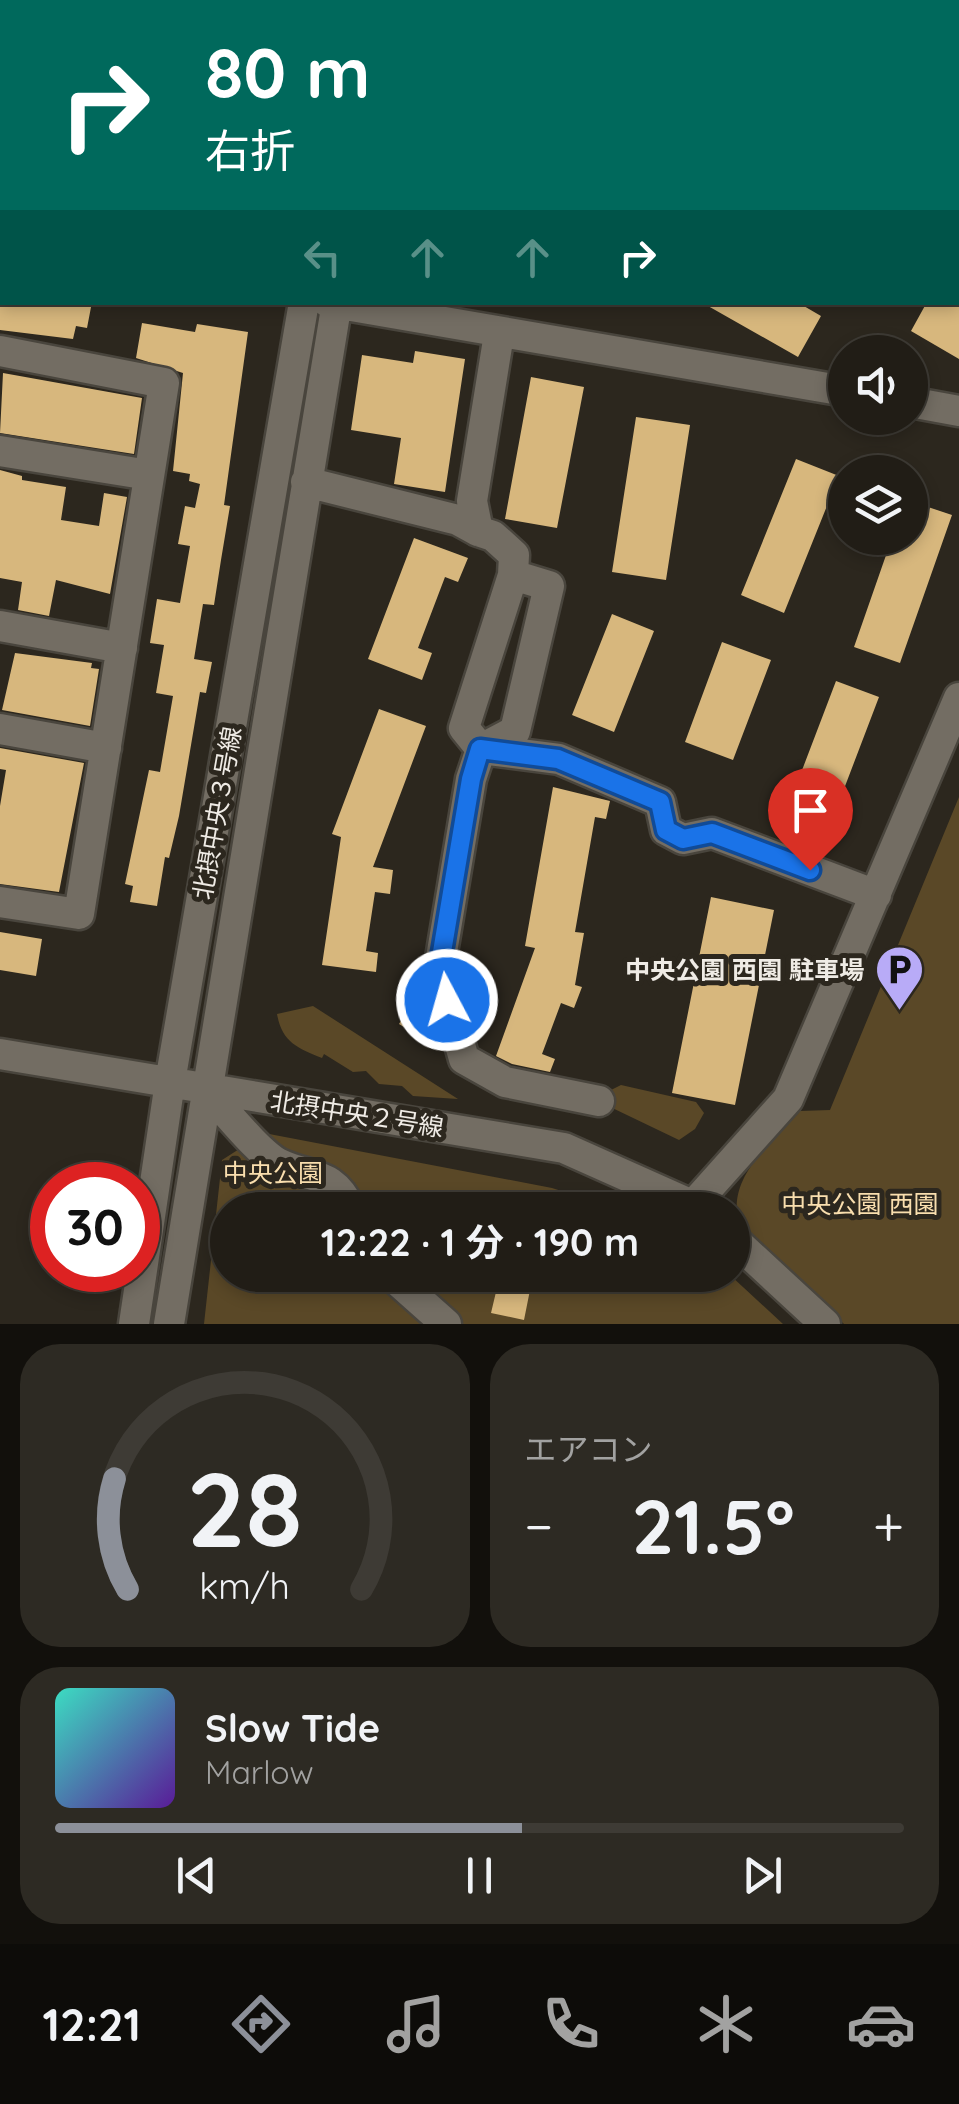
<!DOCTYPE html>
<html lang="ja">
<meta charset="utf-8">
<style>
body{margin:0;font-family:Quicksand,"Noto Sans JP",sans-serif;background:#2d2a23;color:#f1f3f6;height:100vh;display:flex;flex-direction:column;font-size:38px;white-space:nowrap}
*{box-sizing:border-box;margin:0}
p{font-size:32px;color:#a2a2a1}
.icon{flex:none;width:55px;height:55px;fill:none;stroke:currentColor;stroke-width:2;stroke-linecap:round;stroke-linejoin:round}
.map{position:relative;height:1324px;overflow:hidden}
.details{display:flex;flex-direction:column;gap:20px;padding:20px;background:#12100c;flex:1}
.details>*{flex:none}
.hud{position:absolute;left:0px;top:0px;width:960px;height:305px;box-shadow:0 5px 15px #0003,0 0 0 2px #3e3b35;background:#00695c;color:#fff;overflow:hidden}
.fabs{position:absolute;left:828px;top:335px;display:grid;gap:20px}
.fabs a{display:grid;place-items:center;width:100px;height:100px;border-radius:50%;background:#211d16;box-shadow:0 5px 15px #0003,0 0 0 2px #3e3b35;font-size:50px}
.speed{position:absolute;left:30px;top:1162px;display:flex;gap:20px;font-size:50px;font-weight:700;text-align:center}
.speed>*{display:grid;place-content:center;width:130px;height:130px;border-radius:50%;background:#211d16;box-shadow:0 5px 15px #0003,0 0 0 2px #3e3b35;line-height:1}
.speed .limit{border:15px solid #d22;background:#fff;color:#111}
.pin{position:absolute;display:grid;place-items:center;width:85px;height:85px;color:#fff;margin:-102px -42px;border-radius:50% 50% 50% 0;rotate:-45deg;box-shadow:0 0 10px #0007}
.pin .icon{rotate:45deg}
.me{position:absolute;width:110px;margin:-55px;rotate:354deg;stroke-linejoin:round;filter:drop-shadow(0 0 8px #0008)}
.turn{display:flex;align-items:center;gap:35px;height:210px;padding:0 40px;font-size:45px}
.turn .icon{width:130px;height:130px;stroke-width:2.5}
.turn b{display:block;font-size:70px;line-height:85px}
.lanes{display:flex;align-items:center;height:95px;padding:0 40px;background:#0003;justify-content:center;gap:50px;direction:ltr}
.lanes .off{opacity:.35}
.big{font-size:75px;font-weight:700;line-height:1.1}
.details .card{flex:1;display:flex;flex-direction:column;justify-content:center;gap:15px;min-width:0;padding:0 35px;border-radius:40px;background:#2d2a23}
.details .dial{align-items:center;gap:0}
.dial svg{height:260px;overflow:visible;fill:none;stroke:#3e3b35;stroke-width:7;stroke-linecap:round;text-anchor:middle}
.dial text{fill:#f1f3f6;stroke:none}
.song{display:flex;align-items:center;gap:30px}
.cover{width:120px;height:120px;border-radius:15px;background:linear-gradient(135deg,hsl(170 70% 55%),hsl(270 70% 35%))}
.played{height:10px;border-radius:5px;background:linear-gradient(90deg,#8c9099 55%,#3e3b35 55%)}
.keys{display:flex;justify-content:space-around;direction:ltr}
.heat{display:flex;justify-content:space-between;align-items:center;font-size:55px;direction:ltr}
.details .tiles{flex:1;display:grid;gap:20px;grid-template-columns:1fr 1fr}
.card:last-child{grid-column:span 2}
.trip{position:absolute;left:210px;top:1192px;width:540px;height:100px;border-radius:50px;background:#211d16;box-shadow:0 5px 15px #0003,0 0 0 2px #3e3b35;font-weight:700;line-height:100px;text-align:center}
.menu{display:flex;height:160px;justify-content:space-around;align-items:center;background:#0d0c09;color:#a2a2a1}
.menu .icon{width:70px;height:70px}
.menu .current{color:#8c9099}
.menu b{font-size:45px;color:#f1f3f6}
.map>svg:first-child{display:block}
.green{fill:#5a4827}
.building{fill:#d7b77d}
.lines{fill:none;stroke-linecap:round;stroke-linejoin:round}
.minor-casing{stroke:#49453d;stroke-width:35}
.minor{stroke:#736d63;stroke-width:30}
.route-casing{stroke:#114b97;stroke-width:25}
.route{stroke:#1a73e8;stroke-width:18}
.labels{text-anchor:middle;stroke-width:10;stroke-linejoin:round;paint-order:stroke}
.street-label{font-size:25px;fill:#efebe5;stroke:#2c271e}
.poi-label{font-size:25px;font-weight:bold;fill:#efebe5;stroke:#2c271e;text-anchor:end}
.park-label{font-size:25px;fill:#f9deae;stroke:#2c271e}
</style>
<div class="map">
<svg width="959" height="1324" viewBox="0 0 959 1324">
<rect width="100%" height="100%" fill="#2c271e"/>
<path class="green" d="M959,797V1324H844L741,1228C722,1180 771,1144 800,1111L830,1110Z
M313,1006L458,1099L413,1096L402,1086L379,1084L366,1071L353,1072L324,1054L322,1058C297,1048 282,1042 277,1014Z
M621,1085L696,1102L704,1113L695,1129L679,1140L604,1104L609,1091Z
M264,1133L552,1188L621,1210H228V1275H730L783,1324H204L222,1160Z"/>
<path class="building" d="M0,302H92L87,328L76,326L73,339L0,330Z
M701,302H797L821,316L798,357Z
M927,302H959V359L911,331Z
M142,323L195,332L197,324L248,332L224,505L230,506L221,560L214,605L203,604L194,659L212,662L206,693L200,692L179,816L169,858L165,857L157,906L130,902L133,886L125,884L149,770L160,772L173,696L156,693L164,645L150,643L157,599L180,603L190,546L178,544L185,506L195,508L200,484L189,481L190,474L173,471L183,373L136,358Z
M415,351L465,359L445,492L394,484L401,438L351,430L362,355L413,363Z
M3,373L142,398L134,454L0,433Z
M531,377L584,387L557,528L505,519Z
M636,417L690,425L666,580L612,572Z
M796,459L839,476L784,613L741,595Z
M0,470L22,476V480L66,487L61,520L99,526L104,493L127,497L110,594L56,580L49,616L18,610L22,582L0,578Z
M910,501L952,515L900,663L854,647L892,538H910Z
M414,538L468,558L458,582L445,577L418,648L432,653L422,680L368,659Z
M612,614L654,631L614,732L572,715Z
M722,642L771,660L733,760L685,742Z
M15,653L92,663L91,668L99,669L90,726L2,710Z
M836,681L879,697L839,802L796,786Z
M379,709L426,726L373,867L393,870L390,894L375,892L366,951L378,953L376,972L322,965L341,837L332,834Z
M0,748L84,763L59,892L0,884V806L6,770L0,769Z
M553,787L610,801L606,819L595,817L575,932L584,933L575,985L582,987L574,1008L561,1003L542,1054L555,1059L550,1072L512,1064L496,1056L535,948L525,946Z
M711,897L774,910L735,1105L672,1093Z
M0,932L42,939L36,976L0,970Z
M417,994L428,1001L437,1032L430,1043L399,1024Z
M500,1275L532,1280L524,1320L491,1313Z"/>
<g class="lines">
<defs>
<path id="minor" d="M40,2L41,0
M354,2V0
M391,2L392,0
M0,34H2
M0,213L2,212
M328,302L845,391
M499,334L472,501L478,531L493,536L514,555L513,575L549,586L515,731L481,749L471,779L439,970L464,1059L505,1082L599,1101
M0,351L164,383L79,914L0,902
M910,402L959,411
M0,451L149,475
M306,482L458,520L478,531
M513,575L464,728L481,749L559,759L660,802L666,830L683,839L712,833L876,895
M0,626L122,648
M0,729L106,748
M0,1054L564,1148L703,1210
M206,1090C224,1109 259,1154 280,1164C313,1179 333,1171 351,1210
M695,1203L788,1099L959,698
M732,1238L825,1324
M391,1275L446,1324
M134,1324L170,1082L304,302
M169,1324L337,302"/>
</defs>
<use href="#minor" class="minor-casing"/>
<use href="#minor" class="minor"/>
</g>
<g class="lines">
<defs>
<path id="route" d="M447,1000L439,970L471,779L480,749L558,759L660,802L666,830L683,839L712,833L810,870"/>
</defs>
<use href="#route" class="route-casing"/>
<use href="#route" class="route"/>
</g>
<defs>
<symbol id="parking-pin" viewBox="-11 -11 22 30"><path d="M0 17L-7.5 6A9.5 9.5 0 1 1 7.5 6Z" fill="#b8abf7" stroke="#2c271e"/><path d="M-3.5-5.5H1a3.5 3.5 0 0 1 0 7H-1V5.5H-3.5ZM-1-3.4V-.6H.8a1.4 1.4 0 0 0 0-2.8Z" fill="#111"/></symbol>
</defs>
<g fill-rule="evenodd">
<use href="#parking-pin" x="872" y="942" width="55" height="75"/>
</g>
<g class="labels">
<g class="street-label">
<text transform="translate(217 813) rotate(-80)" y="9">北摂中央３号線</text>
<text transform="translate(357 1114) rotate(9)" y="9">北摂中央２号線</text>
</g>
<g class="poi-label">
<text x="864" y="979">中央公園 西園 駐車場</text>
</g>
<g class="park-label">
<text x="273" y="1182">中央公園</text>
<text x="860" y="1213">中央公園 西園</text>
</g>
</g>
</svg>
<div class="fabs">
<a><svg class="icon" aria-label="sound" viewBox="0 0 24 24"><path d="M4 9h4l5-4v14l-5-4H4zM17 9q2 3 0 6"/></svg></a>
<a><svg class="icon" aria-label="layers" viewBox="0 0 24 24"><path d="M12 4l9 5-9 5-9-5zM3 14l9 5 9-5"/></svg></a>
</div>
<div class="speed"><div class="limit">30</div></div>
<div class="pin" style="left:810px;top:870px;background:#d93025"><svg class="icon" aria-label="arrive" viewBox="0 0 24 24"><path d="M6 21V4h12l-3 4 3 4H6"/></svg></div>
<svg class="me" style="left:447px;top:1000px" viewBox="-20 -20 40 40"><circle r="17" fill="#1a73e8" stroke="#fff" stroke-width="3"/><path d="M0-11L8 9 0 5-8 9z" fill="#fff"/></svg>
<div class="trip">12:22 · 1 分 · 190 m</div>
<div class="hud">
<div class="turn"><svg class="icon" aria-label="right" viewBox="0 0 24 24"><path d="M7 20v-9h11M14 6l5 5-5 5"/></svg><div><b>80 m</b>右折</div></div>
<div class="lanes"><svg class="icon off" aria-label="left" viewBox="0 0 24 24"><path d="M17 20v-9H6M10 6l-5 5 5 5"/></svg><svg class="icon off" aria-label="ahead" viewBox="0 0 24 24"><path d="M12 20V5M6 11l6-6 6 6"/></svg><svg class="icon off" aria-label="ahead" viewBox="0 0 24 24"><path d="M12 20V5M6 11l6-6 6 6"/></svg><svg class="icon" aria-label="right" viewBox="0 0 24 24"><path d="M7 20v-9h11M14 6l5 5-5 5"/></svg></div>
</div>
</div>
<section class="details">
<div class="tiles">
<div class="card dial"><svg viewBox="0 0 100 80">
<path d="M14 69A42 42 0 1 1 86 69"/>
<path d="M14 69A42 42 0 0 1 10 35" stroke="#8c9099"/>
<text x="50" y="56" font-size="32" font-weight="700">28</text>
<text x="50" y="72" font-size="11">km/h</text>
</svg></div>
<div class="card"><p>エアコン</p>
<div class="heat"><a>−</a><b class="big">21.5°</b><a>+</a></div>
</div>
<div class="card">
<div class="song"><i class="cover"></i><div><b>Slow Tide</b><p>Marlow</p></div></div>
<div class="played"></div>
<div class="keys"><svg class="icon" aria-label="previous" viewBox="0 0 24 24"><path d="M18 5L8 12l10 7zM5 5v14"/></svg><svg class="icon" aria-label="pause" viewBox="0 0 24 24"><path d="M8 5v14M16 5v14"/></svg><svg class="icon" aria-label="next" viewBox="0 0 24 24"><path d="M6 5l10 7-10 7zM19 5v14"/></svg></div>
</div>
</div>
</section>
<nav class="menu">
<b>12:21</b>
<svg class="icon current" aria-label="directions" viewBox="0 0 24 24"><path d="M12 3l9 9-9 9-9-9zM9 14v-3h6M13 9l2 2-2 2"/></svg>
<svg class="icon" aria-label="music" viewBox="0 0 24 24"><path d="M9 18V5l10-2v13"/><circle cx="6" cy="18" r="3"/><circle cx="16" cy="16" r="3"/></svg>
<svg class="icon" aria-label="phone" viewBox="0 0 24 24"><path d="M5 4h4l2 5-3 2q2 4 5 5l2-3 5 2v4C11 20 4 13 5 4z"/></svg>
<svg class="icon" aria-label="climate" viewBox="0 0 24 24"><path d="M12 3v18M4 7l16 10M4 17L20 7"/></svg>
<svg class="icon" aria-label="car" viewBox="0 0 24 24"><path d="M5 17H2v-5l4-1 3-4h7l3 4 3 1v5h-3M9 17h6M6 11h13"/><circle cx="7" cy="17" r="2"/><circle cx="17" cy="17" r="2"/></svg>
</nav>
